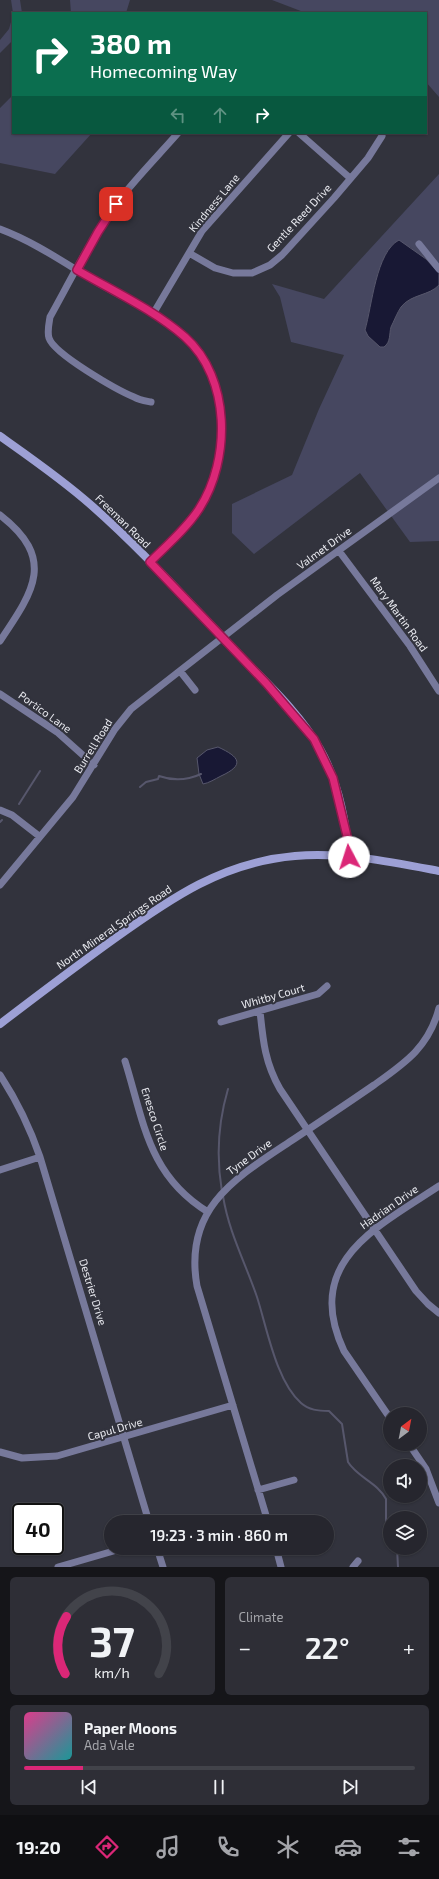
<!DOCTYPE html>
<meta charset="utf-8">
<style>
body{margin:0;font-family:"Exo 2",sans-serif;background:#2e2e36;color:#f1f3f6;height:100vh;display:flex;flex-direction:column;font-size:15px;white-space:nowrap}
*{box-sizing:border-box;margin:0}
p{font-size:13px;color:#a4a5aa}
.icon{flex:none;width:22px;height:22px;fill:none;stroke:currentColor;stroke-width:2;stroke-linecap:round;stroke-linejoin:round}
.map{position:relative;height:1567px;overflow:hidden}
.side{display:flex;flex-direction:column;gap:10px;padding:10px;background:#151519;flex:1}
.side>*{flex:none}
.guide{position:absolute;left:12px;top:12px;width:415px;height:122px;border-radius:0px;box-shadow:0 1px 3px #0004,0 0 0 1px #42434a;background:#0b6e4f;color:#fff;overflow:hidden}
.needle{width:26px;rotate:32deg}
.buttons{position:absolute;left:383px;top:1407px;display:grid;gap:8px}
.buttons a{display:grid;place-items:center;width:44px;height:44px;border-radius:50%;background:#26262e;box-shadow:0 1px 3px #0004,0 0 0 1px #42434a;font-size:20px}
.speed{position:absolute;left:12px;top:1503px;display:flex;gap:8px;font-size:20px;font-weight:700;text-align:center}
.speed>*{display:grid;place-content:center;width:52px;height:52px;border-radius:50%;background:#26262e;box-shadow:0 1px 3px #0004,0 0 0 1px #42434a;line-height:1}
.speed .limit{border:2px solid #111;border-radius:6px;background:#fff;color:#111}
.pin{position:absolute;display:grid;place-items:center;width:34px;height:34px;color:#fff;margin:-17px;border-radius:8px;box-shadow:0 2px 6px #0006}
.me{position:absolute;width:44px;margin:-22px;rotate:355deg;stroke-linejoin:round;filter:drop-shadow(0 0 3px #0008)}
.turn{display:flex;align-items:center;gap:14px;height:84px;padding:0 12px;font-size:18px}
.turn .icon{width:52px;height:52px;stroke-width:2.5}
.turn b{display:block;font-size:28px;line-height:34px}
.lanes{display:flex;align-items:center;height:38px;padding:0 12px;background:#0003;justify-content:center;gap:20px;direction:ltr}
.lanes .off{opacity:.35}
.big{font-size:30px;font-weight:600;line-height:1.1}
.side .widget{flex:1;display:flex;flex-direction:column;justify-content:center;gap:6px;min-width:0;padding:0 14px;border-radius:6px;background:#2e2e36}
.side .dial{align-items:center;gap:0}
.dial svg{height:104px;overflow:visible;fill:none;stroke:#42434a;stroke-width:7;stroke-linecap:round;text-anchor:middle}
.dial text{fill:#f1f3f6;stroke:none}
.song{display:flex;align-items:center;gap:12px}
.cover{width:48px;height:48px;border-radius:6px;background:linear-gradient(135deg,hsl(330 70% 55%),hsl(180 70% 35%))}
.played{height:4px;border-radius:2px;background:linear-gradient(90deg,#db2777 15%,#42434a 15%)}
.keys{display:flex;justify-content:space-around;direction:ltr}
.heat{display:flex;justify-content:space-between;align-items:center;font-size:22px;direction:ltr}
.side .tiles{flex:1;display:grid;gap:10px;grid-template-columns:1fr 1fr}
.widget:last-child{grid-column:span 2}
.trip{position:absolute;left:104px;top:1515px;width:230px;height:40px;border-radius:20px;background:#26262e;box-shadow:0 1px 3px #0004,0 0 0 1px #42434a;font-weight:600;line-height:40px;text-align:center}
.dock{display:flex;height:64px;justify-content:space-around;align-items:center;background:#0f0f12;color:#a4a5aa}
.dock .icon{width:28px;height:28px}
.dock .active{color:#db2777}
.dock b{font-size:18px;color:#f1f3f6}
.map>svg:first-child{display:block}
.green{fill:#464760}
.water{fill:#181834;stroke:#57576c}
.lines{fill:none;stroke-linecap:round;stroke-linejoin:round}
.stream{stroke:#57576c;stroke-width:2}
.street{stroke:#77799b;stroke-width:7}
.secondary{stroke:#9da0d5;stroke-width:8}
.route-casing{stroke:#8e194d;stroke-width:10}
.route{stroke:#db2777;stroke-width:7}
.labels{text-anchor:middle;stroke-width:4;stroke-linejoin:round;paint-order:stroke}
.street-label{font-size:11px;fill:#e9eaf0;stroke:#32333d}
</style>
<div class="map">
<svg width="439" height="1567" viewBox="0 0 439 1567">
<rect width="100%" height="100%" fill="#32333d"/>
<path class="green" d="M11,0H20L22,13H13Z
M70,0H130L126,13H71Z
M272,0H439V97L426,82V13H306Z
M13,15V40L0,53V40L9,29Z
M13,95V133H92L55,174L0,163V108Z
M439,174V273L410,247L378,272L371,310L365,330L387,345L391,326L401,307L412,297L432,290L439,285V541L410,542L360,473L254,554L232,533V504L292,475L319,409L344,355L291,342L280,297L272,284L324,299Z"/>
<path class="water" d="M399,240L426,259L439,273V285C429,296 411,294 401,307C397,313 394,321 391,327C389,334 391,342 384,347H380L368,336L365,330C372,306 376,252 399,240Z
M218,747C240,757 245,765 221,776C215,779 209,783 203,784L199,774L197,758L207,750Z"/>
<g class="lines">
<path class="stream" d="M140,787L146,782L158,779L159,776C173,781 188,780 201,774
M19,804L40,771
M0,822L2,820
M222,1192C216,1157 218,1123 228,1089
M223,1196C229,1233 245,1262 257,1297C267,1328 276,1381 301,1403C309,1410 318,1411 329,1411L342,1424L348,1462C357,1477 378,1483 386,1499V1527L390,1534
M397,1548L398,1567"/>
<path class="street" d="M299,133L350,178
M0,229C35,242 66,264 98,283C128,300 160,315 185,338C231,379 232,460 199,509C186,529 167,545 149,562
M419,244L439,269
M189,253L215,268L233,273H252L270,265L282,255L334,198L368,158L382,136
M153,314L202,231L289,133
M151,402C146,401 139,400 134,397C117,390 54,354 49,338C47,332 49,323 50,317C71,279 91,239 116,204C135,179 157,157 178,133
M0,515C57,559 33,592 0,641
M339,551L410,646L439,691
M180,671L195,690
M0,694L57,732L94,765
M0,810L12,815L39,836
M0,885L73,797L115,729L131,709L277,595L439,478
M260,1011C263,1041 265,1063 280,1089L416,1291L428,1304L439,1313
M221,1022L318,994L327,986
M125,1061C144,1122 148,1175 208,1212
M0,1075C17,1101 30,1128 40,1157L149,1522
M0,1170L40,1157
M390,1418L344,1351C302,1262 377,1227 439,1186
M409,1444L426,1469L439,1503
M0,1452L22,1458L57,1456L233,1405
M258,1490L294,1480
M268,1522L197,1286C183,1207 237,1177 294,1139C321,1121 348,1103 374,1085C405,1063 429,1047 439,1008
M157,1548L163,1567
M276,1548L281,1567
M58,1567L124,1548
M353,1567L358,1561"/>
<path class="secondary" d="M0,436C31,458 63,480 91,505C141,549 186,599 232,647C262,679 298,710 320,749C338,781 346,821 349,857
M0,1024C38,995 75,967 114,939C171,898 223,862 295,856C344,852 392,862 439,871"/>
</g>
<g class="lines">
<defs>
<path id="route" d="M116,204L98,232L77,270C113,291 154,310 185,337C231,378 231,460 199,509C186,529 167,545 150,562L266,683L314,739L333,778L348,840L349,857"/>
</defs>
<use href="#route" class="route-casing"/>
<use href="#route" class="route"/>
</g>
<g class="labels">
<g class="street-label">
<text transform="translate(214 203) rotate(-50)" y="4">Kindness Lane</text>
<text transform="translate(299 218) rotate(-47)" y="4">Gentle Reed Drive</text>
<text transform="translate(123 521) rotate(44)" y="4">Freeman Road</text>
<text transform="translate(324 548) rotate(-36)" y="4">Valmet Drive</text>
<text transform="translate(399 614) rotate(54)" y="4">Mary Martin Road</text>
<text transform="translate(45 712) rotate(36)" y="4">Portico Lane</text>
<text transform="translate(93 746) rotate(-58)" y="4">Burrell Road</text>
<text transform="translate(114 927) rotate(-35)" y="4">North Mineral Springs Road</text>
<text transform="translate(273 996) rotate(-16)" y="4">Whitby Court</text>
<text transform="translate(155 1119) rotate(72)" y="4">Enesco Circle</text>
<text transform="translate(249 1157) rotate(-36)" y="4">Tyne Drive</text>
<text transform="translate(389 1207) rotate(-35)" y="4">Hadrian Drive</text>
<text transform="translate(93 1292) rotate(73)" y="4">Destrier Drive</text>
<text transform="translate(115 1429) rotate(-16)" y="4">Capul Drive</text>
</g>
</g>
</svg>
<div class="buttons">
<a><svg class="needle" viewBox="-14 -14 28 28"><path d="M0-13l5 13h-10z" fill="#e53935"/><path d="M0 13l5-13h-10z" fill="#a4a5aa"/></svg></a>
<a><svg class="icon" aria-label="sound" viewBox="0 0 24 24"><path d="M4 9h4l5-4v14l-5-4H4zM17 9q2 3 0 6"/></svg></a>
<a><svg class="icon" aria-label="layers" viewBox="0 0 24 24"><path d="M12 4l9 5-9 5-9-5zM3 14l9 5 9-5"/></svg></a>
</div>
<div class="speed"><div class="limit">40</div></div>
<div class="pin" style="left:116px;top:204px;background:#d93025"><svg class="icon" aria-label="arrive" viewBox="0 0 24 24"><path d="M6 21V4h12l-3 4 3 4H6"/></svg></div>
<svg class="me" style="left:349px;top:857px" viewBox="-20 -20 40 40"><circle r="19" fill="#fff"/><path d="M0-13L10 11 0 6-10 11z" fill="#db2777"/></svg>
<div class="trip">19:23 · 3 min · 860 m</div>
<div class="guide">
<div class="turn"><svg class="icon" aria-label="right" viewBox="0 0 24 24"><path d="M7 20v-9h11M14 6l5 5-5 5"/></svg><div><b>380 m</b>Homecoming Way</div></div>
<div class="lanes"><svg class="icon off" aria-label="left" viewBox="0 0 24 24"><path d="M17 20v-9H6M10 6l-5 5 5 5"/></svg><svg class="icon off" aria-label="ahead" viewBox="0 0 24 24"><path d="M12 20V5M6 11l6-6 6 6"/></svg><svg class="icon" aria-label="right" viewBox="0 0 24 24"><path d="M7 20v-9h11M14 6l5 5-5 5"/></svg></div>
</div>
</div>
<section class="side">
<div class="tiles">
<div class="widget dial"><svg viewBox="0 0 100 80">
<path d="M14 69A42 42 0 1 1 86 69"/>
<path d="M14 69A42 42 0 0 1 15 25" stroke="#db2777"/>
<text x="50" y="56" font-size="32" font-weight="700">37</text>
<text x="50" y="72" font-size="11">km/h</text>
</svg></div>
<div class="widget"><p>Climate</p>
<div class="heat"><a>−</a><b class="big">22°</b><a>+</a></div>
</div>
<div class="widget">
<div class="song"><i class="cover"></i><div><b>Paper Moons</b><p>Ada Vale</p></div></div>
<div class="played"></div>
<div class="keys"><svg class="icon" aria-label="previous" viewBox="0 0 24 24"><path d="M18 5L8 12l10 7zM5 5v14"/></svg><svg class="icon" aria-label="pause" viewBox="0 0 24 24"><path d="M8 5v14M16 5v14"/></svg><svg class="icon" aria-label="next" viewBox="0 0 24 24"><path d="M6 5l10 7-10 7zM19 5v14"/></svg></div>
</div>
</div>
</section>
<nav class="dock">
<b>19:20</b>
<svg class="icon active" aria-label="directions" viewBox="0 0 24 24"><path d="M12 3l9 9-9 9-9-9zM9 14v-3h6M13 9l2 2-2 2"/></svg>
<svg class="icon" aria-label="music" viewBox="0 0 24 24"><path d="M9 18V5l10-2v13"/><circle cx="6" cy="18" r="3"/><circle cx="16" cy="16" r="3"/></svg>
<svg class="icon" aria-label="phone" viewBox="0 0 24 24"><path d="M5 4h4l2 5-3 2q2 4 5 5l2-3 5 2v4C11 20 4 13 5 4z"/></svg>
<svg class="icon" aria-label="climate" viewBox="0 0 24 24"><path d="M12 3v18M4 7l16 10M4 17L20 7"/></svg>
<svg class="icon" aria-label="car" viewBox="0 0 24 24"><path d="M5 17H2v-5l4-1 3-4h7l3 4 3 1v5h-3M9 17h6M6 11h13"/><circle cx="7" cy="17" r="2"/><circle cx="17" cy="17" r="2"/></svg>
<svg class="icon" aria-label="filters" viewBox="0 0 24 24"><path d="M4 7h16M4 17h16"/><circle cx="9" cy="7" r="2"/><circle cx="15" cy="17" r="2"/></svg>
</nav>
